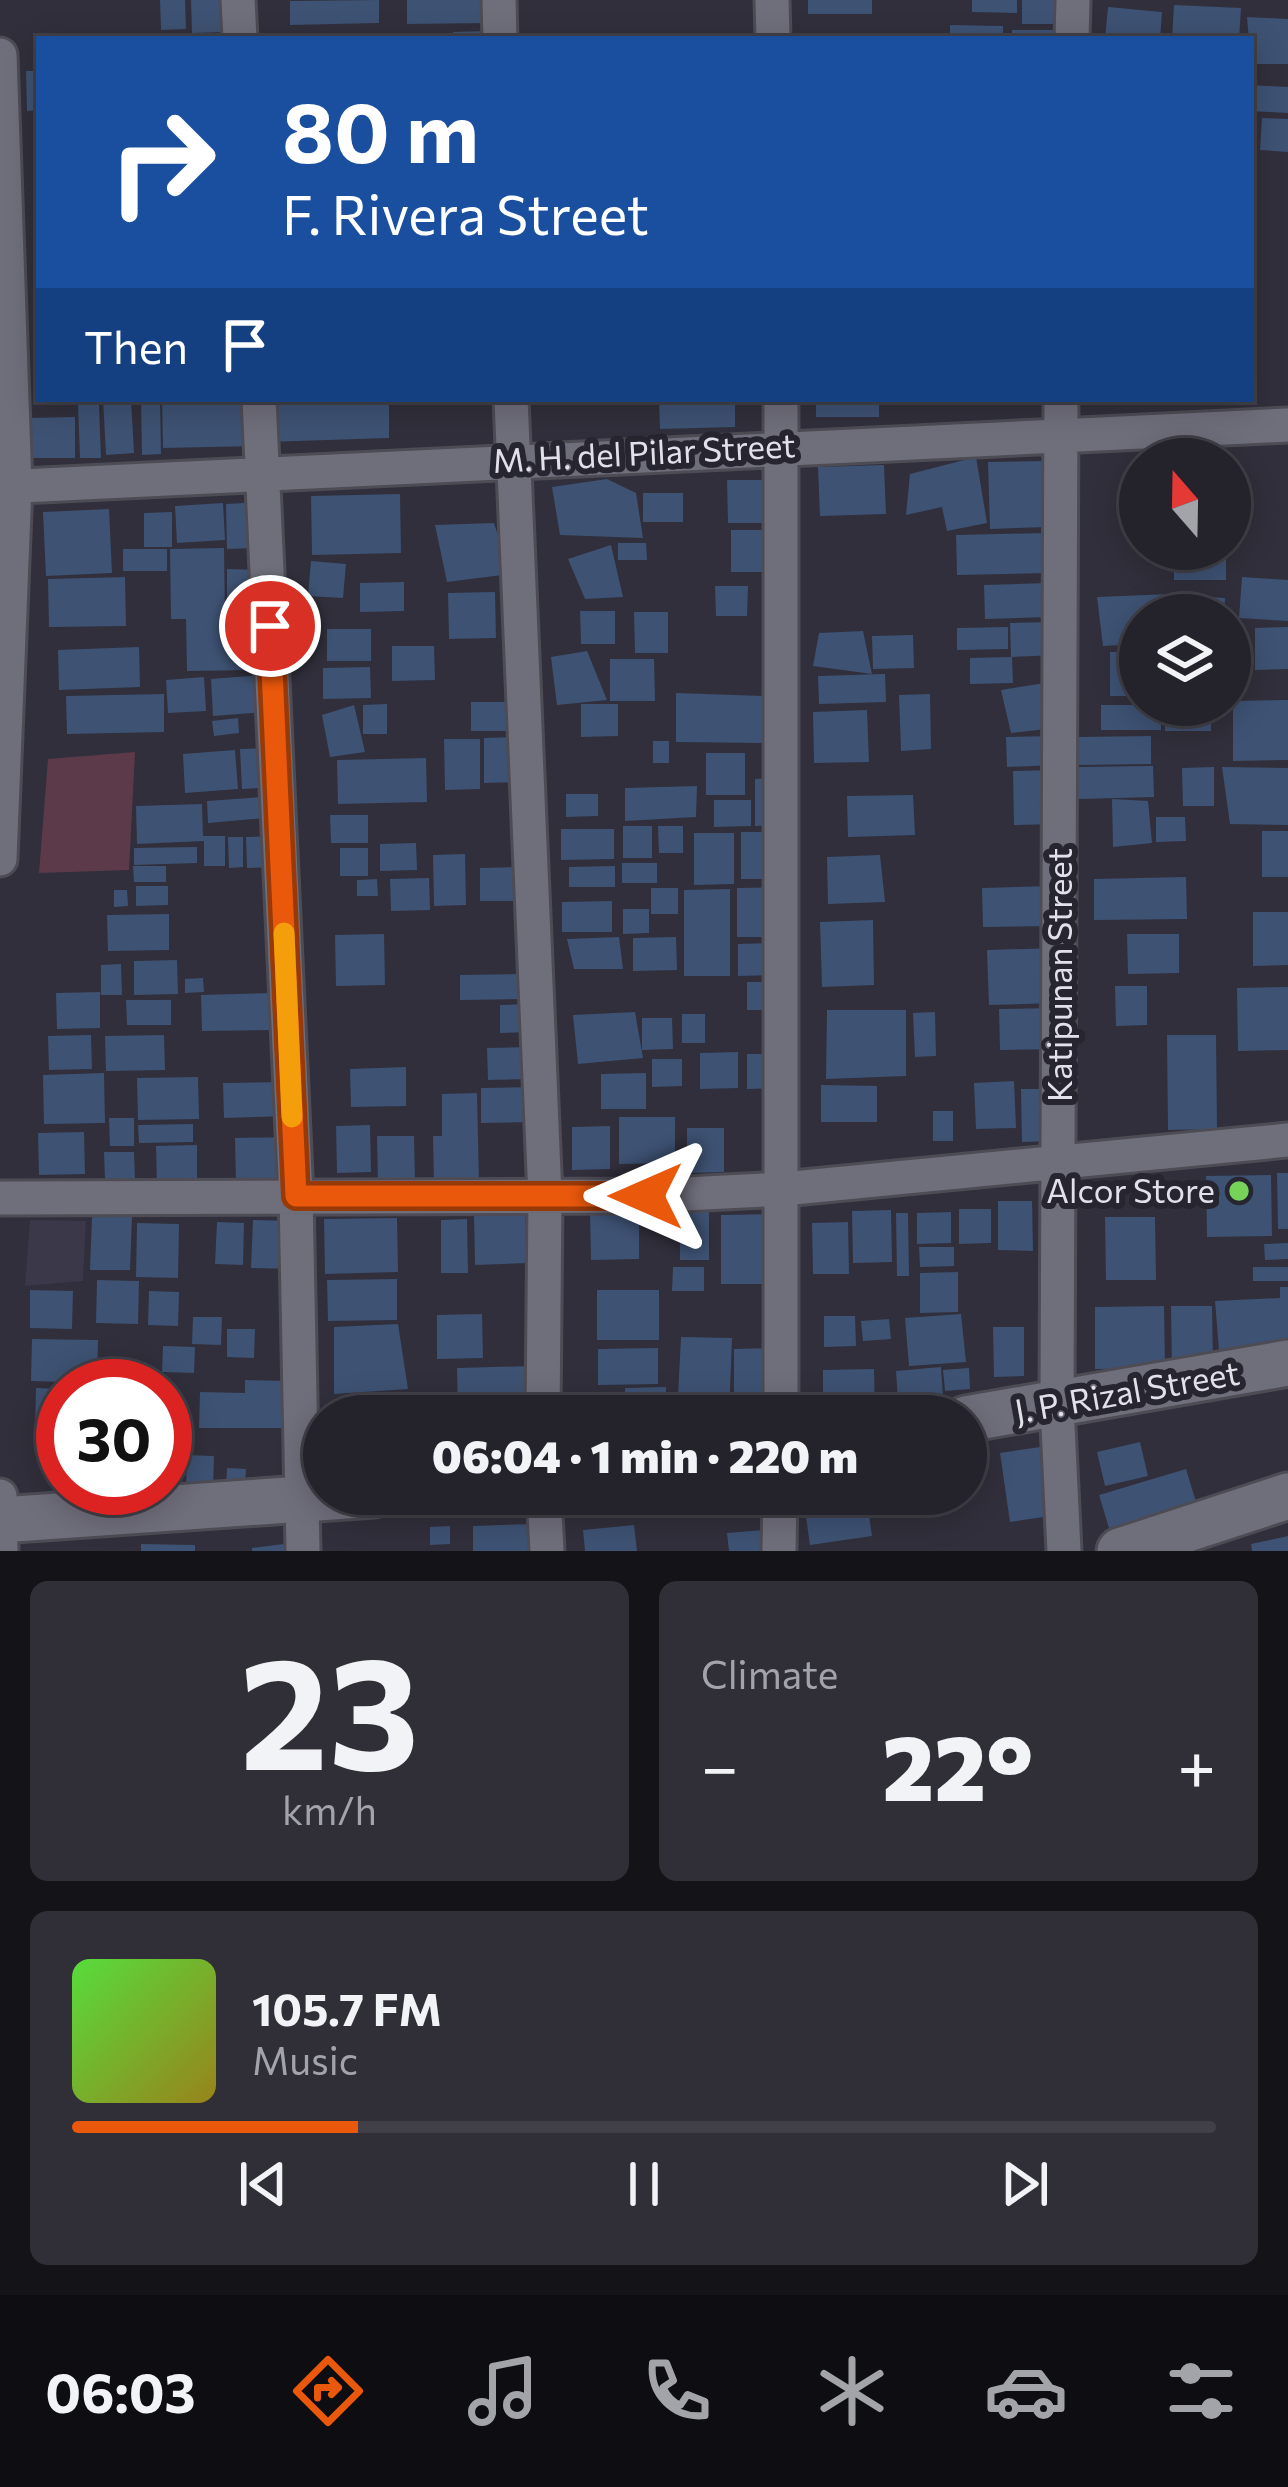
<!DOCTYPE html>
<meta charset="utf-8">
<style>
body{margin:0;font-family:Commissioner,sans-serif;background:#302f38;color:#f1f3f6;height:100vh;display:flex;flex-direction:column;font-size:45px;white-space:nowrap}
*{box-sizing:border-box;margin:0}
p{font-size:39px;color:#a3a4a9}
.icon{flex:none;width:66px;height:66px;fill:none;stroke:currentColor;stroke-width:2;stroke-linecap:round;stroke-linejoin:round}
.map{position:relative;height:1551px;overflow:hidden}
.panel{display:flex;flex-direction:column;gap:30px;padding:30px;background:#141318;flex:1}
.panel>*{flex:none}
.hud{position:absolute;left:36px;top:36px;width:1218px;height:366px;border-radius:0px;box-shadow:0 6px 30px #0003,0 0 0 3px #414048;background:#1a4fa0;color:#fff;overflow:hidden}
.needle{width:78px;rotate:340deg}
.tools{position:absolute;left:1119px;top:438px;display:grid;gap:24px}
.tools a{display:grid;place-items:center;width:132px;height:132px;border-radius:50%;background:#24232c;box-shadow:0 6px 30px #0003,0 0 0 3px #414048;font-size:60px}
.speed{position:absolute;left:36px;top:1359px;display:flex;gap:24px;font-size:60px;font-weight:700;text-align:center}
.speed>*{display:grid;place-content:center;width:156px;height:156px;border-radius:50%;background:#24232c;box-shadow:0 6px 30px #0003,0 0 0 3px #414048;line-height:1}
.speed .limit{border:18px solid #d22;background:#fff;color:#111}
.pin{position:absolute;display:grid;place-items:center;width:102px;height:102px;color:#fff;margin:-51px;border:6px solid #fff;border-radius:50%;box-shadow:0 3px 12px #0007}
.me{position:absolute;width:132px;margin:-66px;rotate:270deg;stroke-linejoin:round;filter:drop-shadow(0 0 9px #0008)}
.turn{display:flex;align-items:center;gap:42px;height:252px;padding:0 48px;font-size:54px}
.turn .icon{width:156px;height:156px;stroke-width:2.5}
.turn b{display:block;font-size:84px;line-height:102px}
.then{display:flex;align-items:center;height:114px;padding:0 48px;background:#0003;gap:24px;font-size:45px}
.big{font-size:90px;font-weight:800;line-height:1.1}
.panel .card{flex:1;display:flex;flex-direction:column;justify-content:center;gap:18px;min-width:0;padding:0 42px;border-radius:18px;background:#302f38}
.panel .dial{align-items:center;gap:0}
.dial b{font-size:156px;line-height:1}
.song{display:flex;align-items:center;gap:36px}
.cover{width:144px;height:144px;border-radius:18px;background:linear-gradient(135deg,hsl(110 70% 55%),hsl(50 70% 35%))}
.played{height:12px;border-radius:6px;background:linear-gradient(90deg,#ea580c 25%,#414048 25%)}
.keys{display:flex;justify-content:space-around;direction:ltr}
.heat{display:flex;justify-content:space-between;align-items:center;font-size:66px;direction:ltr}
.panel .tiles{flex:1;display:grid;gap:30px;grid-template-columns:1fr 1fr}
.card:last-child{grid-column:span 2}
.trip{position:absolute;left:303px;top:1395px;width:684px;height:120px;border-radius:60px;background:#24232c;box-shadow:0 6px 30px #0003,0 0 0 3px #414048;font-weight:800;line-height:120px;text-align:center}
.menu{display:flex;height:192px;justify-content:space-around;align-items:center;background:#0e0e12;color:#a3a4a9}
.menu .icon{width:84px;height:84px}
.menu .selected{color:#ea580c}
.menu b{font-size:54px;color:#f1f3f6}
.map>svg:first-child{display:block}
.built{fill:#3a3849}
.green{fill:#5d3a49}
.building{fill:#3e5273}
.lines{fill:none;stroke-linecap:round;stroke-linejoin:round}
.minor-casing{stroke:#4d4c55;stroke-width:39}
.secondary-casing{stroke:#4d4c55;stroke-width:51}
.minor{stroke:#6f6e7b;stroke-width:33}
.secondary{stroke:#6f6e7b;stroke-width:45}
.route-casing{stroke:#983908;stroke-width:30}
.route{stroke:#ea580c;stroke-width:21}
.slow{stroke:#f59e0b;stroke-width:21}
.poi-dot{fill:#77d259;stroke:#262530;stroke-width:4.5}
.labels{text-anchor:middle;stroke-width:12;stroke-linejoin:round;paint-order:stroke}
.street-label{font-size:33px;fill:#e2e1e9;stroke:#262530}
.poi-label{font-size:33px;fill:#e2e1e9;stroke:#262530;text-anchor:end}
</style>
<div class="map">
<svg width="1288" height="1551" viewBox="0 0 1288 1551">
<rect width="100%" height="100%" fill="#302f3b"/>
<path class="built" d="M30,1220L86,1221L83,1281L25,1286Z"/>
<path class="green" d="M135,752L129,870L39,873L48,759Z"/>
<path class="building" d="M160,0H185L186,29L161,30Z
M191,0H227V32L192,33Z
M379,0V23L290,25V1Z
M407,0H489V23L407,24Z
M808,0H872V14H808Z
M972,0H1017V13L972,12Z
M1022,0H1068V24H1022Z
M1174,5L1241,8L1239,39H1172Z
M1108,7L1162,12L1160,39H1105Z
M1247,17L1288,19V64H1251Z
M950,25L1003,26V39H950Z
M1012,30H1068V39H1012Z
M489,31L490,39H453V32Z
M386,34V39H321V35Z
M26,71H39V110L27,111Z
M1251,85L1288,87V113L1251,111Z
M1262,118L1288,119V152L1260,150Z
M103,399H131L134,453L106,455Z
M141,399H160L161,454L142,455Z
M162,399H257L258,446L163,448Z
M266,399H389V438L266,442Z
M659,399H735V427L660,429Z
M816,399H879V417H816Z
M78,405H99L101,458H80Z
M75,417V458H27V418Z
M976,457L987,523L947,531L942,507L906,515L910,474Z
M1046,461L1048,527L990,529L988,462Z
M884,465L886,514L820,516L818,467Z
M607,479L636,493L643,538L560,535L552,487Z
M727,480H774L775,523H728Z
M643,493H683V522H643Z
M400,494L401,553L312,555L311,496Z
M258,502L260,548L227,549L226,504Z
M223,503L225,540L177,543L175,506Z
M109,509L112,573L46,576L43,512Z
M172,512V547H144V513Z
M494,523L510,574L447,582L435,525Z
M731,530H775L776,572H731Z
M1046,533L1047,573L957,575L956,535Z
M618,543H646L647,560H618Z
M611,545L623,597L585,599L568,559Z
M224,548L225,619H253L254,670L187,671L186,619H171L170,549Z
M123,549H167V571H123Z
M1174,549H1226V580H1174Z
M311,561L346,564L343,598L308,596Z
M227,569L262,570V609H227Z
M125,577L126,626L49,627L48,579Z
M1242,577L1288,580V621L1239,618Z
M404,582V611L360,612V583Z
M1048,583L1049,617L985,619L984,585Z
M715,586H748L747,616H716Z
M495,592L496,638L449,639L448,593Z
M1172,594V615H1140V644L1103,646L1097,597Z
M1180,595L1225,598L1224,615H1179Z
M580,611H615V644H581Z
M634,612H668V653H635Z
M1055,622L1056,655L1011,657L1010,623Z
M1008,627V649L957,650V628Z
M1288,627V669L1255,670V628Z
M327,629H371V661H327Z
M863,631L872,674L813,666L819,633Z
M913,635L914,668L873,669L872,636Z
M392,646H434L435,680L392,681Z
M139,647L140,687L59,690L58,650Z
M587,651L607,700L557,705L551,657Z
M1110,652H1140V696H1110Z
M1012,657L1013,683L970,684V658Z
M610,659H654L655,701H610Z
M370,667L371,698L323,699V668Z
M885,674L886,702L819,704L818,676Z
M264,675L267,712L213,716L211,679Z
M204,677L206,711L168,713L166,680Z
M1045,683L1046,729L1011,733L1001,690Z
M676,693L763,696V743L676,742Z
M164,694V732L67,734L66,696Z
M930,694L931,749L901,751L899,695Z
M1288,700V760L1233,761V701Z
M471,702H512L513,731H471Z
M387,704V734H363V705Z
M581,704H618V736L581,737Z
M354,705L365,752L330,757L322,715Z
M1101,705H1161V730H1101Z
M1165,705H1211V731H1165Z
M867,710L869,762L814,763L813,712Z
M238,718L239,733L214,736L212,721Z
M1056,736L1057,765L1007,767L1006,737Z
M1151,736V764L1079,765V737Z
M519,737V782L484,783V738Z
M444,739H480V789L445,790Z
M653,741H669V763H653Z
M273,748L275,787L242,789L240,749Z
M235,750L238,789L185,793L183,754Z
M706,753H745V795H706Z
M426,758L427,802L338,804L337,760Z
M1153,766L1154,797L1078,799V767Z
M1214,767V806H1183L1182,768Z
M1222,767L1288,768V825L1230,824Z
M1054,770L1055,824L1014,825L1013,771Z
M772,778V825L755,826V779Z
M697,786L696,817L625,821V788Z
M566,794H598V816L566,817Z
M913,795L915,835L848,837L847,796Z
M275,796L276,817L208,823L207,801Z
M1112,799L1148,801L1152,843L1113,847Z
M714,800H751V826L714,827Z
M202,804L203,836H225V866H204V841L137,844L136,806Z
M330,815H368V843H331Z
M1156,817H1185L1186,841L1156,842Z
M623,826H652V858H623Z
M658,826H683V853H659Z
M561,829H614V859L561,860Z
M1262,831H1288V877H1262Z
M741,832H771V879H741Z
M694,833H734V884L694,885Z
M277,836L278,867L247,868L246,837Z
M228,837H243V867L229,868Z
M416,843L417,870L380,871V844Z
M197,847V863L134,865V848Z
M340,848H368V876H340Z
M465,854L466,905L434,906L433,855Z
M880,855L885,902L828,904L827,857Z
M622,863H657V883H622Z
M133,866H166V882H134Z
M615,866V887H569V867Z
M522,867L523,901H480V868Z
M1186,877L1187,919L1094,920V879Z
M429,878L430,910L391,911L390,879Z
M377,879L378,896H357V880Z
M136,886H168V905L136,906Z
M1050,886L1051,926L983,927L982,888Z
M781,887V937H737V888Z
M651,888H678V914H651Z
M730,889V976H684V890Z
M114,890H127L128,906L114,907Z
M612,901V932H562V902Z
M623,909H649V933L623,934Z
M1253,912H1288V965L1253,966Z
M169,914V950L108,951L107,915Z
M873,920L874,985L822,987L820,922Z
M384,934L385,985L336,986L335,935Z
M1127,934H1179V973L1128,974Z
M619,937L623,969H574L567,939Z
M676,937L677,970L633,971V938Z
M777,943L778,975L738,976V944Z
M1056,948L1057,1003L989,1005L987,950Z
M177,960L178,994L134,995V961Z
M121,964L122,995H101V965Z
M519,974V999L460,1000V975Z
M203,978L204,992L185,993V979Z
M747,982H772V1010H747Z
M1115,986H1147V1025L1116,1026Z
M1288,987V1050L1238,1051L1237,988Z
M100,992V1028L57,1029L56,993Z
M273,993L274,1030L202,1031L201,995Z
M126,1000H171V1025H127Z
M529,1004V1032L500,1033V1005Z
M1054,1008L1055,1049L1000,1050L999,1009Z
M827,1010H906V1076L826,1079Z
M635,1012L643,1058L578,1064L573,1015Z
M935,1012L936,1056L915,1057L913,1013Z
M682,1014H705V1043H682Z
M642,1018H672L673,1049L642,1050Z
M91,1035L92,1069L49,1070L48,1036Z
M164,1035L165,1070L106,1071L105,1036Z
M1167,1035H1216L1217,1129L1168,1130Z
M533,1047L534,1079L488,1080L487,1048Z
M738,1052V1088L700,1089V1053Z
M747,1054H779V1088L747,1089Z
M652,1059H682V1086L652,1087Z
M406,1067V1106L351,1107L350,1069Z
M104,1073L105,1123L44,1124L43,1075Z
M646,1073V1109H601V1074Z
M198,1077L199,1119L138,1120L137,1078Z
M1014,1081L1016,1128L976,1129L974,1083Z
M289,1082L290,1116L224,1118L223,1083Z
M821,1085L877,1086V1122H821Z
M535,1087V1122L481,1123V1088Z
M1021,1089H1052L1054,1141L1022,1142Z
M477,1093L479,1184L434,1185L433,1136H442V1094Z
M933,1111H953V1141H933Z
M619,1117H675V1163L619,1164Z
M109,1118H134V1146H110Z
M193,1124V1142L139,1143L138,1125Z
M370,1125L371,1172L337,1173L336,1126Z
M610,1126V1169L572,1170V1127Z
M687,1128H724V1172L687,1173Z
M84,1132L85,1174L39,1175L38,1133Z
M377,1136H414L415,1182L378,1183Z
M290,1137V1181L236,1182L235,1138Z
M197,1145V1183L157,1184L156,1146Z
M104,1152H134L135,1181H105Z
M1277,1173H1288V1229H1278Z
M1271,1175L1272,1236L1207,1237L1206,1176Z
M998,1201H1032L1033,1251L998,1250Z
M959,1209H991V1243L959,1244Z
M891,1210L892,1262L853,1263L852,1211Z
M590,1212H639V1259L591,1260Z
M680,1212H709V1260H680Z
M951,1212V1243L917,1244V1213Z
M896,1213H908L909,1276H897Z
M525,1214L526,1263L475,1265L474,1215Z
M774,1214V1284H721V1215Z
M92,1216L132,1217L130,1270H90Z
M1105,1217H1155L1156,1280H1106Z
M397,1218L398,1272L325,1274L324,1219Z
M467,1219L468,1273H441V1220Z
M253,1220L292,1221L291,1269L251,1268Z
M217,1222L244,1223L243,1265L215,1264Z
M848,1222L849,1274H813L812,1223Z
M137,1223L179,1224L178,1278L136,1277Z
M1288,1243V1259L1265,1260L1264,1244Z
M919,1247H954V1266L920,1267Z
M673,1267H704V1291H672Z
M1253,1267H1288V1281H1253Z
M958,1272V1312L920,1313V1273Z
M397,1279V1320L328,1321L327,1280Z
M97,1280L139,1281L138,1324L96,1323Z
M1280,1287H1288V1347L1220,1363L1215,1301L1280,1298Z
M30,1290L73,1291L72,1329L30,1328Z
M597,1290H659V1340H597Z
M149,1291L179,1292L178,1326L148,1325Z
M1164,1306L1165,1368L1095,1369V1307Z
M1171,1306H1212L1213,1367L1172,1368Z
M482,1314L483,1358L437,1359V1315Z
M961,1314L966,1362L909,1366L905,1318Z
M824,1316H855L856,1346L824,1347Z
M193,1317H222L221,1345L192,1344Z
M889,1319L891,1339L863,1341L861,1321Z
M398,1324L408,1389L334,1394V1327Z
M993,1327H1024V1376L994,1377Z
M227,1329H255L254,1358L227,1357Z
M681,1337L732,1338L729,1416H677Z
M32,1339L98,1340L97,1383L31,1381Z
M163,1346L195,1347L194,1373L162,1372Z
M658,1348V1384L598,1385V1349Z
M774,1348L775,1416H734V1349Z
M532,1366L533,1416H458L457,1368Z
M941,1367L943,1397L898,1401L896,1371Z
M969,1368L970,1389L945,1391L943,1370Z
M874,1369L875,1414L823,1415V1370Z
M245,1380L289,1381L288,1428H199L200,1392L245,1393Z
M110,1381L162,1382V1386H110Z
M666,1387V1402H625V1388Z
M36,1388L63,1389V1429L35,1428Z
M619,1400V1416H586V1401Z
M640,1409H667V1416H640Z
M35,1435H63V1485L50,1486Z
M1140,1442L1148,1476L1105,1486L1097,1452Z
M1047,1446L1057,1515L1010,1522L1000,1453Z
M187,1455L214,1456L213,1489H186Z
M227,1468L246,1469L245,1487H226Z
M1186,1469L1196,1502L1109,1528L1099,1495Z
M866,1494L872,1536L810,1545L803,1496Z
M534,1524L535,1551H473V1526Z
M634,1525L637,1551H585L583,1530Z
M450,1526V1544L430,1545V1527Z
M765,1530L767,1551H729L727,1533Z
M1288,1536V1551H1252L1251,1544Z
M141,1544L195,1545V1551H141Z
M284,1544V1551H252V1548Z"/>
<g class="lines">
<defs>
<path id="minor" d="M238,0L240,39
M499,0L500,39
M772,0L773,39
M1072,39L1073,0
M0,55L15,486L0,859
M259,399L296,1196L303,1551
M511,399L545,1196L543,1416
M781,399V1416
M1061,399L1057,1405L1064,1551
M0,487L1288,425
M0,1198L647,1196L783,1189L1288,1140
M544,1494L547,1551
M0,1496L1,1551
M779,1551L780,1494"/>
<path id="secondary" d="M966,1419L1288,1363
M0,1520L374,1494
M1120,1551L1288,1496"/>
</defs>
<use href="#minor" class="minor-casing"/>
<use href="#secondary" class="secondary-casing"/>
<use href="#minor" class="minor"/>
<use href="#secondary" class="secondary"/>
</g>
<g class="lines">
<defs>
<path id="route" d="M270,626L296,1196H646"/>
</defs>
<use href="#route" class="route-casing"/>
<use href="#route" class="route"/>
<path class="slow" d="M284,933L292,1117"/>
</g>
<circle class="poi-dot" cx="1239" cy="1191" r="12"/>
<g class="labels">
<g class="street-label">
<text transform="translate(644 453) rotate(-3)" y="12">M. H. del Pilar Street</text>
<text transform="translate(1060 975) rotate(-90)" y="12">Katipunan Street</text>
<text transform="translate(1127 1392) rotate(-10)" y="12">J. P. Rizal Street</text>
</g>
<g class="poi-label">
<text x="1215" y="1203">Alcor Store</text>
</g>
</g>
</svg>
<div class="tools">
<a><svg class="needle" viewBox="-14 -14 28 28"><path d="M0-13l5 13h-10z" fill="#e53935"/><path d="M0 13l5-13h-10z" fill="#a3a4a9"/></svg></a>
<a><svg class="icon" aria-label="layers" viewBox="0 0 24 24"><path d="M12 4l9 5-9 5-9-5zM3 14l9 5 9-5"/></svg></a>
</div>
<div class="speed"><div class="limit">30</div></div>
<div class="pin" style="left:270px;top:626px;background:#d93025"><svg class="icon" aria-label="arrive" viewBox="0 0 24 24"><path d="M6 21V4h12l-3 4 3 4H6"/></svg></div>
<svg class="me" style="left:646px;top:1196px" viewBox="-20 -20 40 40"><path d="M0-17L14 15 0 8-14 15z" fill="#ea580c" stroke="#fff" stroke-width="4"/></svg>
<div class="trip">06:04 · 1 min · 220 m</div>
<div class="hud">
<div class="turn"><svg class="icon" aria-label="right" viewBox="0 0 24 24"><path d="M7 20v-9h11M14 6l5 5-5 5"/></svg><div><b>80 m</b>F. Rivera Street</div></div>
<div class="then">Then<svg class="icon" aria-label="arrive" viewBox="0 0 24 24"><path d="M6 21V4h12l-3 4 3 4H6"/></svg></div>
</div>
</div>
<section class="panel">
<div class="tiles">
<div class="card dial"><b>23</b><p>km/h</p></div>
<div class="card"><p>Climate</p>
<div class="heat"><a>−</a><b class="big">22°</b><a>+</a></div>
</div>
<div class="card">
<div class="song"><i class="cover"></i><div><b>105.7 FM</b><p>Music</p></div></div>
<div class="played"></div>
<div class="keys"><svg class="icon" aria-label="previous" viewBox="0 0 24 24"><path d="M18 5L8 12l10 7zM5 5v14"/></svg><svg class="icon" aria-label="pause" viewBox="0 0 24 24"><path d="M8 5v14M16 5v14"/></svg><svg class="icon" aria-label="next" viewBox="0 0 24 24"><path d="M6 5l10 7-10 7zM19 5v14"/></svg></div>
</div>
</div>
</section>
<nav class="menu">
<b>06:03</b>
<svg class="icon selected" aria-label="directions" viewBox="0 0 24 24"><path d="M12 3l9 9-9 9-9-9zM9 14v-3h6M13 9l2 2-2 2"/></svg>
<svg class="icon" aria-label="music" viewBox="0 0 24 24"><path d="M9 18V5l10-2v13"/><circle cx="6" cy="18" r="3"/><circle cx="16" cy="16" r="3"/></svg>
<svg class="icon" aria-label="phone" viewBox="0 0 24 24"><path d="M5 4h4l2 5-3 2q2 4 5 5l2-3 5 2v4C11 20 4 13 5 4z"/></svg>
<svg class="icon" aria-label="climate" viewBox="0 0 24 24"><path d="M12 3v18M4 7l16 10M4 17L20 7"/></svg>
<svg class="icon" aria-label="car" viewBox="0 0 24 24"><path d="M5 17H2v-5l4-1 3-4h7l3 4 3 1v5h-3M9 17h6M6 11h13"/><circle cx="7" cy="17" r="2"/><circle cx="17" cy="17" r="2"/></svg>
<svg class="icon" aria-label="filters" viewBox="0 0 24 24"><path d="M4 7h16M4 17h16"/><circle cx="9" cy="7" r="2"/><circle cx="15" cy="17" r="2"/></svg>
</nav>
